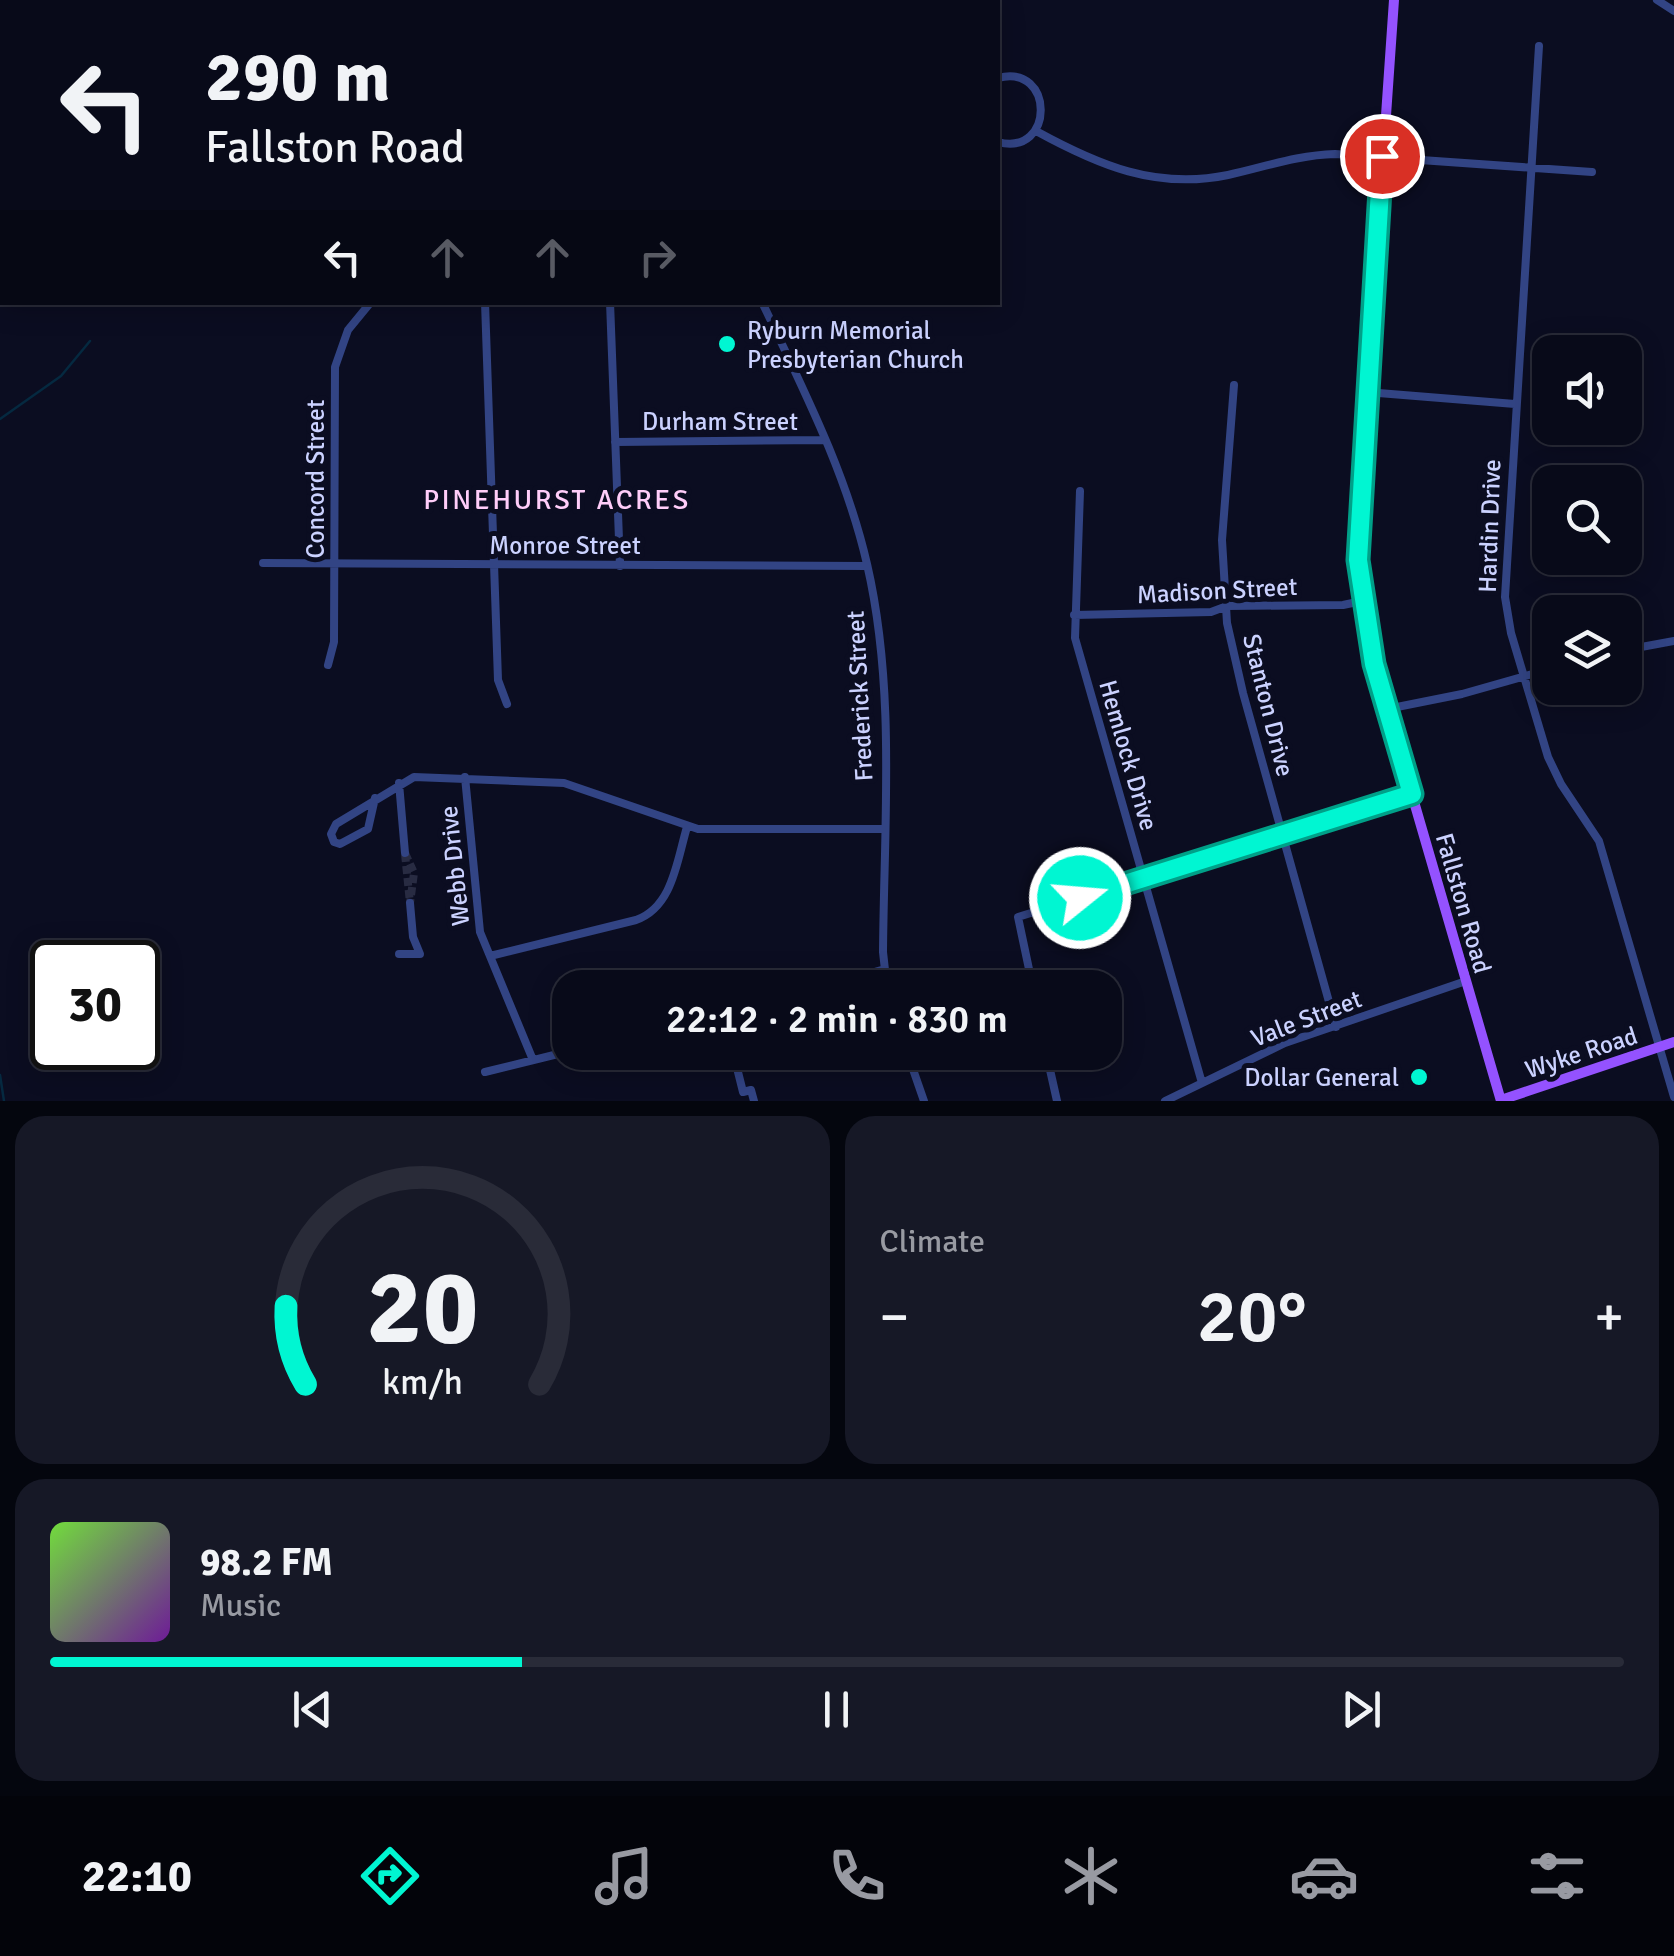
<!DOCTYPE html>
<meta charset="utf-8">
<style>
body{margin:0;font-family:Signika,sans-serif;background:#161826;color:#f1f3f6;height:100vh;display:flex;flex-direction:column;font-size:38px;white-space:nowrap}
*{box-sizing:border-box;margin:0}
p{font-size:32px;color:#989aa2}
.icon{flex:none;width:55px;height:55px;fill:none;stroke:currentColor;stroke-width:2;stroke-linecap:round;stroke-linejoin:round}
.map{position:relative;height:1101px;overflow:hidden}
.sheet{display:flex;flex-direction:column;gap:15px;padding:15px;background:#04060e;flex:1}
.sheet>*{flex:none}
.banner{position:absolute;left:0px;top:0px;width:1000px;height:305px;box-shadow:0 5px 25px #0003,0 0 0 2px #292b38;background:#080a19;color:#f1f3f6;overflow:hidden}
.buttons{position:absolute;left:1532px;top:335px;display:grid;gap:20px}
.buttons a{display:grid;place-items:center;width:110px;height:110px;border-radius:20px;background:#080a19;box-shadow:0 5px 25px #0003,0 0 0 2px #292b38;font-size:50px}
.speed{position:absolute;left:30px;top:940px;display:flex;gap:20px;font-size:50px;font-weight:700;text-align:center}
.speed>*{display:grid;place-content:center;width:130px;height:130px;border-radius:50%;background:#080a19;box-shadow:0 5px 25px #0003,0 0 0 2px #292b38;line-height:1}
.speed .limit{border:5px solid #111;border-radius:15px;background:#fff;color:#111}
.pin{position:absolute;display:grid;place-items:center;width:85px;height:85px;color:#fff;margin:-42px;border:5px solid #fff;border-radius:50%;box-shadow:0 2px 10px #0007}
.me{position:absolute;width:110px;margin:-55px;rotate:73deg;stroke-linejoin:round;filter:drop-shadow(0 0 8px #0008)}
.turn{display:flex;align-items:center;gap:35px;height:210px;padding:0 40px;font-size:45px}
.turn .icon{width:130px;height:130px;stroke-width:2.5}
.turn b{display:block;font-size:70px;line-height:85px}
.lanes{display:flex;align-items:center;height:95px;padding:0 40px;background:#0003;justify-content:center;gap:50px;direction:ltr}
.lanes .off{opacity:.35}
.big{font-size:75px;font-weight:600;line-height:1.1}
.sheet .widget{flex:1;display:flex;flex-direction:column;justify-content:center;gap:15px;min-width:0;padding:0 35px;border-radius:30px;background:#161826}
.sheet .dial{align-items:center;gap:0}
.dial svg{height:260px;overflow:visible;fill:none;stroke:#292b38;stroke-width:7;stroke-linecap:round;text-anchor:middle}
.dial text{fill:#f1f3f6;stroke:none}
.song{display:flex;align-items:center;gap:30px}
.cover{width:120px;height:120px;border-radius:15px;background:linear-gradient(135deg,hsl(100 70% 55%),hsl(280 70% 35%))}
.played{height:10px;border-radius:5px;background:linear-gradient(90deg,#00f6d2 30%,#292b38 30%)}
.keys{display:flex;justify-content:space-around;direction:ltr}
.heat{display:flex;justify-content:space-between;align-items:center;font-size:55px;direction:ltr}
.sheet .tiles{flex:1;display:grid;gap:15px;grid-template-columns:1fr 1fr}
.widget:last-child{grid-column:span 2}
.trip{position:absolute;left:552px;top:970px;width:570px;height:100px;border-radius:30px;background:#080a19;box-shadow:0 5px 25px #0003,0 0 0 2px #292b38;font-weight:600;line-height:100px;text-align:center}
.tab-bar{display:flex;height:160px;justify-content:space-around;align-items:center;background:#03040a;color:#989aa2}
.tab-bar .icon{width:70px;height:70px}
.tab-bar .on{color:#00f6d2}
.tab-bar b{font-size:45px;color:#f1f3f6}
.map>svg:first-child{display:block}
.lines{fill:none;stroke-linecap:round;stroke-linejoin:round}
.stream{stroke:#052940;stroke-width:2.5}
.minor-tunnel{stroke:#282b42;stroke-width:8;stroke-dasharray:8 4;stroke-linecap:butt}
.minor{stroke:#324484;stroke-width:8}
.major{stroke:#9452ff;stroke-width:10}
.route-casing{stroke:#00a088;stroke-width:25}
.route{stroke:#00f6d2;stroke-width:18}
.poi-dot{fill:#00f6d2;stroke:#0b0d21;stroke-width:4}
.labels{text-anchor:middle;stroke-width:10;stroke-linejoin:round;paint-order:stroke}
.poi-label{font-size:25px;fill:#cbd2ff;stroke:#0b0d21;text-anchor:start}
.street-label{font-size:25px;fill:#cbd2ff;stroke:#0b0d21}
.neighbourhood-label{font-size:28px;letter-spacing:2.5px;fill:#ffcdf9;stroke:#0b0d21}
</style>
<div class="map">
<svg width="1674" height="1101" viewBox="0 0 1674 1101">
<rect width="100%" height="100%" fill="#0b0d21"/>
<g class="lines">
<path class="stream" d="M0,419L61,376L90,341
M0,1075L4,1101"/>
<path class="minor-tunnel" d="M405,853L414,873L410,903
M405,854L410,903"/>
<path class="minor" d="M267,0V2
M1657,0L1674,11
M638,2L643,0
M778,2L780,0
M0,39H2
M1539,46L1505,597L1511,633L1548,757L1561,784L1599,841L1674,1097
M998,78C1055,63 1055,157 998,142
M1036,131C1098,165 1156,190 1228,175C1265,167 1297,155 1335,154L1592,172
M485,302L498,680L507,704
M610,302L620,566
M762,302C802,387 846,472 867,564C896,689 884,824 883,952L887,988
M1234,385L1222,540L1227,623L1243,693L1336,1027
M1366,392L1515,404
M615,442L825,440
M1080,491L1075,638L1202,1083
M263,563L867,566
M1074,615L1211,612L1227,606L1343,605L1362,601
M1625,650L1674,641
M328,665L334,642L335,367L348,330L371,302
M1387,709L1462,694L1550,669
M465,777L480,932L533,1060
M399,783L405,853
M375,798L368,829L340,844L334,842L331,834L336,824L414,777L564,783L698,829H884
M399,954H420L413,937L410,903
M490,956L636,920C673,907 677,860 687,827
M817,988L885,969
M1033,988L1018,917L1412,794
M733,1052L743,1092L751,1090L754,1101
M907,1052L924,1101
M1046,1052L1057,1101
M485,1072L570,1051
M1165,1101L1285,1043L1466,981"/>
<path class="major" d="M1394,0L1358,520L1362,601L1374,664L1501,1101
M1501,1100L1674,1042"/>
</g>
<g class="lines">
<defs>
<path id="route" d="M1080,898L1412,794L1374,664L1358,560L1382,156"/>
</defs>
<use href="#route" class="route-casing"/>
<use href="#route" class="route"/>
</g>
<g class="poi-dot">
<circle cx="727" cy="344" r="10"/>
<circle cx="1419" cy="1077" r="10"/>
</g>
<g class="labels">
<g class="poi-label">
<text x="747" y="339">Ryburn Memorial<tspan x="747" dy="29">Presbyterian Church</tspan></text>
<text x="1399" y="1086" text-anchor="end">Dollar General</text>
</g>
<g class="street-label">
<text x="720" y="430">Durham Street</text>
<text transform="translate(315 479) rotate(-90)" y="9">Concord Street</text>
<text transform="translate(1489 526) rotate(-88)" y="9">Hardin Drive</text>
<text x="565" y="554">Monroe Street</text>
<text transform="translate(1217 590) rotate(-3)" y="9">Madison Street</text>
<text transform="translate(859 696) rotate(-93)" y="9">Frederick Street</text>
<text transform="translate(1269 705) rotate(76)" y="9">Stanton Drive</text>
<text transform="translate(1129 755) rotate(74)" y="9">Hemlock Drive</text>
<text transform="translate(454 866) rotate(-96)" y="9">Webb Drive</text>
<text transform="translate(1464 903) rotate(74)" y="9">Fallston Road</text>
<text transform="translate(1306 1018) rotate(-21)" y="9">Vale Street</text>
<text transform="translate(1581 1052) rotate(-18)" y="9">Wyke Road</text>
</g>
<g class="neighbourhood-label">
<text x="557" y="509">PINEHURST ACRES</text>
</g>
</g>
</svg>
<div class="buttons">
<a><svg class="icon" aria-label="sound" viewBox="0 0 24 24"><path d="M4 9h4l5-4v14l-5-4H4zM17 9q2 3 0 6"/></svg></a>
<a><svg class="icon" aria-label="search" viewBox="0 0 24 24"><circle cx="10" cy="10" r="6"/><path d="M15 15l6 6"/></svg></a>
<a><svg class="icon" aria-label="layers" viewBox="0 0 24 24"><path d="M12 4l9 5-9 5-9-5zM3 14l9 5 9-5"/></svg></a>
</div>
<div class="speed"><div class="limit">30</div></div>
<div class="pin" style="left:1382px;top:156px;background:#d93025"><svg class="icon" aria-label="arrive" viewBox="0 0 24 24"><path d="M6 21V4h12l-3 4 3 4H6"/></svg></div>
<svg class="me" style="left:1080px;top:898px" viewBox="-20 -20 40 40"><circle r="17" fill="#00f6d2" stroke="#fff" stroke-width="3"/><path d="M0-11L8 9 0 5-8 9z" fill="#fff"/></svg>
<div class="trip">22:12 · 2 min · 830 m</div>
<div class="banner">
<div class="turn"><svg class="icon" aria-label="left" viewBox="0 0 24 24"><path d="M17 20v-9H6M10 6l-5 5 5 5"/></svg><div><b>290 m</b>Fallston Road</div></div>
<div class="lanes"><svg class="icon" aria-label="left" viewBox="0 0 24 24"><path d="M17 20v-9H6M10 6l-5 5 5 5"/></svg><svg class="icon off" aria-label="ahead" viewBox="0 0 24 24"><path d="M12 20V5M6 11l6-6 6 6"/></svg><svg class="icon off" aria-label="ahead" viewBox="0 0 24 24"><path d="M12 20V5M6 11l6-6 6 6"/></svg><svg class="icon off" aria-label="right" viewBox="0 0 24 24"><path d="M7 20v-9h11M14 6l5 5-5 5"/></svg></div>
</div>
</div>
<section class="sheet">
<div class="tiles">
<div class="widget dial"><svg viewBox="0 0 100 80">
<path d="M14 69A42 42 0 1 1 86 69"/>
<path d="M14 69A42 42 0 0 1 8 45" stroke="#00f6d2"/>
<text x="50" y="56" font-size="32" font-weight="700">20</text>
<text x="50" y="72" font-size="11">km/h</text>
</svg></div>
<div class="widget"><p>Climate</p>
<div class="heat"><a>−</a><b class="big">20°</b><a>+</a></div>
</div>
<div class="widget">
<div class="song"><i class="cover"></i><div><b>98.2 FM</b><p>Music</p></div></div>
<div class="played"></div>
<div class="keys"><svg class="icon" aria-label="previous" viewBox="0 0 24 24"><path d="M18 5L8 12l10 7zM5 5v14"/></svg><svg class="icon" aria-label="pause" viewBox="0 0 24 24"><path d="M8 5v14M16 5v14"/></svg><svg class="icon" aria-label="next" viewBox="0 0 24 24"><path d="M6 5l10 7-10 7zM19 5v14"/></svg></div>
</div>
</div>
</section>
<nav class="tab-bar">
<b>22:10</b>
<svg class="icon on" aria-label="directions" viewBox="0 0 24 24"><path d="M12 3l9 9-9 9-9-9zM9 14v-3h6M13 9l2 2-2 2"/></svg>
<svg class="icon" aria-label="music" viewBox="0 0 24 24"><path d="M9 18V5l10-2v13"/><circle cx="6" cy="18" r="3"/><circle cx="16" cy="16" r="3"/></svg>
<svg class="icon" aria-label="phone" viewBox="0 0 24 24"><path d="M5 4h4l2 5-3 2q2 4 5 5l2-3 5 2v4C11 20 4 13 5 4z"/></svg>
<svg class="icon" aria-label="climate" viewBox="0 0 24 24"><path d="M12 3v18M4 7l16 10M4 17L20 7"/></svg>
<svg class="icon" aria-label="car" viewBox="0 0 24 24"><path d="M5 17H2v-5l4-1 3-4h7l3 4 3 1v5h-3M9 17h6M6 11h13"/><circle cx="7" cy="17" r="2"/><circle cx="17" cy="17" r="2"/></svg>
<svg class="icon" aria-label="filters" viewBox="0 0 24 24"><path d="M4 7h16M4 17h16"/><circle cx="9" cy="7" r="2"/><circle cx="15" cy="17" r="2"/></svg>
</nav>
